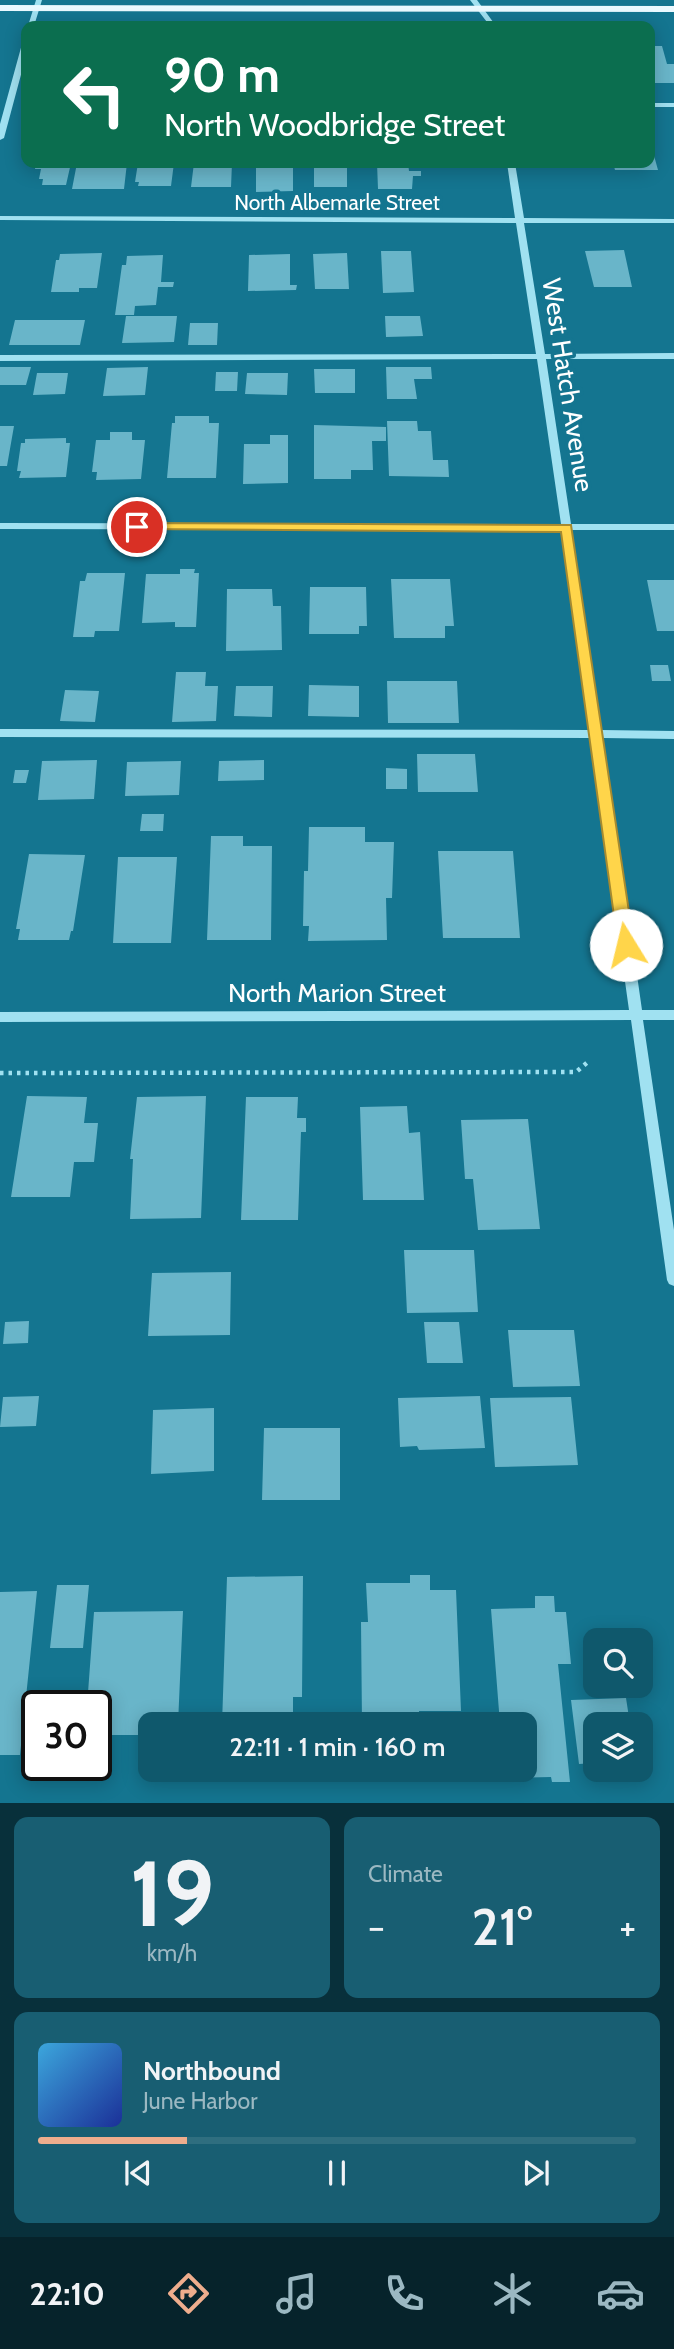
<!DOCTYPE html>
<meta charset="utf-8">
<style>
body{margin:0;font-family:Cabin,sans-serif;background:#185e72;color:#f1f3f6;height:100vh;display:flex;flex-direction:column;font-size:26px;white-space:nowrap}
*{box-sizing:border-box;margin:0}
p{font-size:23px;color:#9bb8c2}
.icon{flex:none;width:38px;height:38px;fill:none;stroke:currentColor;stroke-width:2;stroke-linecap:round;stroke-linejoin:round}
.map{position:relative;height:1803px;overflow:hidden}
.sheet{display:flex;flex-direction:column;gap:14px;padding:14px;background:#08303b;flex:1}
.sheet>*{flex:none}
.top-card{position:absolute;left:21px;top:21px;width:634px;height:147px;border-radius:14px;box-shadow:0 4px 18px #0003;background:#0b6e4f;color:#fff;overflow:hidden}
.tools{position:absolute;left:583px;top:1628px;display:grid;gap:14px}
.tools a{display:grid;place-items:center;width:70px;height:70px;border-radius:14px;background:#0f586c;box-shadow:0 4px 18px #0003;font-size:35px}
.speed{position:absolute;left:21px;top:1690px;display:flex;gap:14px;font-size:35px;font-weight:700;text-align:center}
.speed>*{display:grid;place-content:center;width:91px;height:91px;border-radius:50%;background:#0f586c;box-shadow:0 4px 18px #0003;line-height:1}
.speed .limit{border:4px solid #111;border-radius:10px;background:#fff;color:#111}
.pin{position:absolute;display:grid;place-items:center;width:60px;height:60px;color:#fff;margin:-30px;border:4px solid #fff;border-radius:50%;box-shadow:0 2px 7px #0007}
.me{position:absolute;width:77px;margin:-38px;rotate:351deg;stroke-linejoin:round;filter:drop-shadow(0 0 5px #0008)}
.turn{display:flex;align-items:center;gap:24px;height:147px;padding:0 28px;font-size:32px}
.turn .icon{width:91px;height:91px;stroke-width:2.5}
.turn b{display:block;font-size:49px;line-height:60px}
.big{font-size:52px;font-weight:600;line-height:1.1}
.sheet .widget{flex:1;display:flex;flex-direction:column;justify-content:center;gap:10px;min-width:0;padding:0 24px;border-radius:14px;background:#185e72}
.sheet .dial{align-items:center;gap:0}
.dial b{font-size:91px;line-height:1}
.song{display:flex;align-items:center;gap:21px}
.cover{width:84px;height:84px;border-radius:10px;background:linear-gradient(135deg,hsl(200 70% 55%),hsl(230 70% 35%))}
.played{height:7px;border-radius:4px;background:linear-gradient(90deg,#eead8d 25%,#2f6e7f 25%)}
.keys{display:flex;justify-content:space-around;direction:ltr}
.heat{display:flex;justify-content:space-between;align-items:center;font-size:38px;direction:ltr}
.sheet .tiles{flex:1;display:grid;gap:14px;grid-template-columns:1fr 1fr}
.widget:last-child{grid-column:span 2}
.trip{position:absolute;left:138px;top:1712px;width:399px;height:70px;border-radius:14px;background:#0f586c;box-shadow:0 4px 18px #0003;font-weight:600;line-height:70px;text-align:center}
.tabs{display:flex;height:112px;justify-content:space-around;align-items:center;background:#06232b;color:#9bb8c2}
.tabs .icon{width:49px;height:49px}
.tabs .active{color:#eead8d}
.tabs b{font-size:32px;color:#f1f3f6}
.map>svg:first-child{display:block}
.building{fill:#69b5c9}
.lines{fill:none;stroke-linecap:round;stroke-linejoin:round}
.path{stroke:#a0e1f1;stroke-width:4.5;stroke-dasharray:3.5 5;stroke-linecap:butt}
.minor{fill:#a0e1f1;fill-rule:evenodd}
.major{fill:#eaf9ff;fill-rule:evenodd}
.route{fill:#ffd54a;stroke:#a68a30;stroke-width:2}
.labels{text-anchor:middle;stroke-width:7;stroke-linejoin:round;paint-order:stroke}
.far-street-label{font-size:21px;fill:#fff;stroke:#147590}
.street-label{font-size:26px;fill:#fff;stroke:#147590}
</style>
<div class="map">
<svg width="674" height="1803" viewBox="0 0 674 1803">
<rect width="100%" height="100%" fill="#147590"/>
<path class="building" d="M649,46H662L667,64H674V83H649Z
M650,141L658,170H615L613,163H649Z
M36,163H71L66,185H42L43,179H39L41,169H35Z
M77,163H127L124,189H72Z
M138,163H174L171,186H138L139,182H135Z
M194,163H232L231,187H191Z
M314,163H347V187H314Z
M377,163H408L409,171H421V176H413L412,189H378Z
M293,164V191L256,192V165Z
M624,250L632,287H594L585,251Z
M381,251H411L414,292L383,293Z
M102,253L97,288H79V292H51L56,260H59L60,254Z
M347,253L349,289H315L313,254Z
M290,254V285H297L296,290L248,291L249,255Z
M163,255L161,282H174L173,287H158L156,305L135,306L134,315H115L122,265H126L127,256Z
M126,316H177L174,342L122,343Z
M385,316H420L423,336L386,337Z
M15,320H85L80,345H9Z
M190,323H218L217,345H188Z
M0,367H31L26,385H0Z
M148,367L145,395L103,396L107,368Z
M386,367H431L432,379H414L417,399H387Z
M314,369H355V393H315Z
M216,372H238L237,391H215Z
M37,373H68L65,394L33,395Z
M247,373H288L287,395L245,394Z
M175,416H209V423H219L216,478H167L172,423H175Z
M387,421H417L418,431H431L433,460H448L449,477L389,476Z
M314,425L386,427V441H372L373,470H351V479H314Z
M0,426H14L7,466H0Z
M110,432H132V440H145L141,479L96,480L97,472H92L96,440H110Z
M270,435H288V483L243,484L244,444H270Z
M66,438V443H70L66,477L19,478L21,471H17L21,443H25V439Z
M180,569H195L194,573H199L196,627H175V622L142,623L146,574H180Z
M87,573H125L119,631H95L94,637H73L80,581H85Z
M391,579H450L454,626H445V638H394Z
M647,580H674V631H657Z
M310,587H366L367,626H359V634H309Z
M227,589H272L273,606H281L282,650L226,651Z
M650,665H668L671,681H652Z
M176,672H206L205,686H218L216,721L172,722Z
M387,681H457L459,723H388Z
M309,685L359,686V717L308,716Z
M236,686H273L272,717L234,716Z
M65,690L99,691L95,722L60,721Z
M417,754H475L478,792H418Z
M97,760L94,799L38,800L42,761Z
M264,760V780L218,781L219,761Z
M181,761L179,795L125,796L127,762Z
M386,768L407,769V789H386Z
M15,770H29L26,783H13Z
M142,814H164L163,831H140Z
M309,827H365V842H394L392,898H386L387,940L308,941L309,926H303L304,871H308Z
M211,836H243V846H272L271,940H207Z
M438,851H513L520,938H443Z
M29,854L85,855L73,931H71L69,940H18L20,929H16Z
M118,857H177L171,943H113Z
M27,1096L87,1097L84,1123H98L94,1162H74L70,1197H11Z
M206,1096L201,1218L130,1219L133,1159H130L137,1097Z
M246,1097H298L297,1118H306V1132H301L298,1220H241Z
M407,1106L409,1133L420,1132L424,1200H363L360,1107Z
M528,1119L540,1229L478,1230L473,1179H465L461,1120Z
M404,1250H474L478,1312L407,1313Z
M231,1272L230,1335L148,1336L152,1273Z
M29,1321L28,1343L3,1344L5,1322Z
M424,1322H459L463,1363H427Z
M508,1330H574L580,1386L513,1387Z
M39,1396L36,1426L0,1427L3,1397Z
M480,1396L485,1448L419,1450L417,1446L400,1447L398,1398Z
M571,1397L578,1465L495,1467L490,1398Z
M214,1408V1471L151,1474L153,1410Z
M264,1428H340V1500H262Z
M410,1575H430V1590H456L461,1711H419V1724H362L361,1622H368L366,1583H410Z
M303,1576L302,1697H293V1724H222L227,1577Z
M57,1585H89L83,1648H50Z
M37,1591L20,1755H0V1592Z
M535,1596H554L555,1612H566L571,1664H558L570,1782H552L551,1777L504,1778V1769H525V1724H500L491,1609L535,1608Z
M183,1611L178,1724H150V1735H103L104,1725H96V1706H87L94,1612Z
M626,1698L630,1724H595V1763L579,1764L571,1700Z"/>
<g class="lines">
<path class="path" d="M0,1073L576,1072L589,1061"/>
<path class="minor" d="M36,0H42L34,26H28Z
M470,0H477L496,26H490Z
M26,42V56L4,138L0,140V124L22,44Z
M649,103H674V107H649Z
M507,163H515L524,218L674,219V223H524L545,354L674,353V359H546L571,524H674V530H572L601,730L674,731V739L603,738L642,1010H674V1020H643L674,1230V1286L669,1284L667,1280L631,1020L0,1022V1012L629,1010L591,738L0,737V729L590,730L562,530L0,529V523L561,524L537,359L0,361V355L536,354L516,223L0,220V216L515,218Z"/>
<path class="major" d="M0,5L674,6V12L0,11Z"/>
</g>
<path class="route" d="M137,523L571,525L634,945L632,949H621L618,945L561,532L133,529V524Z"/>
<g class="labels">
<g class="far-street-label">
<text x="337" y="210">North Albemarle Street</text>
</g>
<g class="street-label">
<text transform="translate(568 385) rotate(81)" y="9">West Hatch Avenue</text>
<text x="337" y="1002">North Marion Street</text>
</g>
</g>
</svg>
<div class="tools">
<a><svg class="icon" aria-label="search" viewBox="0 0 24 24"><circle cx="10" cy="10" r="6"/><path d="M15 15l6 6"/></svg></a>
<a><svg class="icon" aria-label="layers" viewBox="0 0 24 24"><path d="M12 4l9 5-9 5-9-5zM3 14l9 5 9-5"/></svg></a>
</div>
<div class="speed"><div class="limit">30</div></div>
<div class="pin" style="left:137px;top:527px;background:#d93025"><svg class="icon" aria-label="arrive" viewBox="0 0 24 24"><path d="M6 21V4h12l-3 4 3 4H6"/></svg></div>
<svg class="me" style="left:626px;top:945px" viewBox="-20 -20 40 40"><circle r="19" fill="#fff"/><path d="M0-13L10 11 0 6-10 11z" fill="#ffd54a"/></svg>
<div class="trip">22:11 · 1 min · 160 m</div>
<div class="top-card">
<div class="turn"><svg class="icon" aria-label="left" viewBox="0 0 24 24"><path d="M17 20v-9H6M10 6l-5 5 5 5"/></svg><div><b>90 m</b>North Woodbridge Street</div></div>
</div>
</div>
<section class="sheet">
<div class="tiles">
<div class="widget dial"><b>19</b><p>km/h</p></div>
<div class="widget"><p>Climate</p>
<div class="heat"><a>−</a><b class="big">21°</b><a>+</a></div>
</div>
<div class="widget">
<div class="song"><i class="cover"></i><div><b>Northbound</b><p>June Harbor</p></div></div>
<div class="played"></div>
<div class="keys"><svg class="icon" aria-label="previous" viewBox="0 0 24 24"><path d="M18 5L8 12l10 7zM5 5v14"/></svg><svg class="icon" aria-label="pause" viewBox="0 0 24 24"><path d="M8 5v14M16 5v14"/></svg><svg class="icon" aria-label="next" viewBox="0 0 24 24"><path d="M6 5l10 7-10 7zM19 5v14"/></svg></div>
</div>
</div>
</section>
<nav class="tabs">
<b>22:10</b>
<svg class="icon active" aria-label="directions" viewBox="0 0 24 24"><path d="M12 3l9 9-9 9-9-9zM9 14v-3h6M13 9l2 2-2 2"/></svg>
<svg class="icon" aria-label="music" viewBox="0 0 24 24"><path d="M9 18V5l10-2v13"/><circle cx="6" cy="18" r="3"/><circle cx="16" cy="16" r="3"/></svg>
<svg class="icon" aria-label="phone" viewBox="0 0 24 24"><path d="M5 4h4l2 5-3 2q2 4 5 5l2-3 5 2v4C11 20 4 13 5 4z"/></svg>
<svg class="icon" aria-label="climate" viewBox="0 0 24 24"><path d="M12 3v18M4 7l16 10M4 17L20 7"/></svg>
<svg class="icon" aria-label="car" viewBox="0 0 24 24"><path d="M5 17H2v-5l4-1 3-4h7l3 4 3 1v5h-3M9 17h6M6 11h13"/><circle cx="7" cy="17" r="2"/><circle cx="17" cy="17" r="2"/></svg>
</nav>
